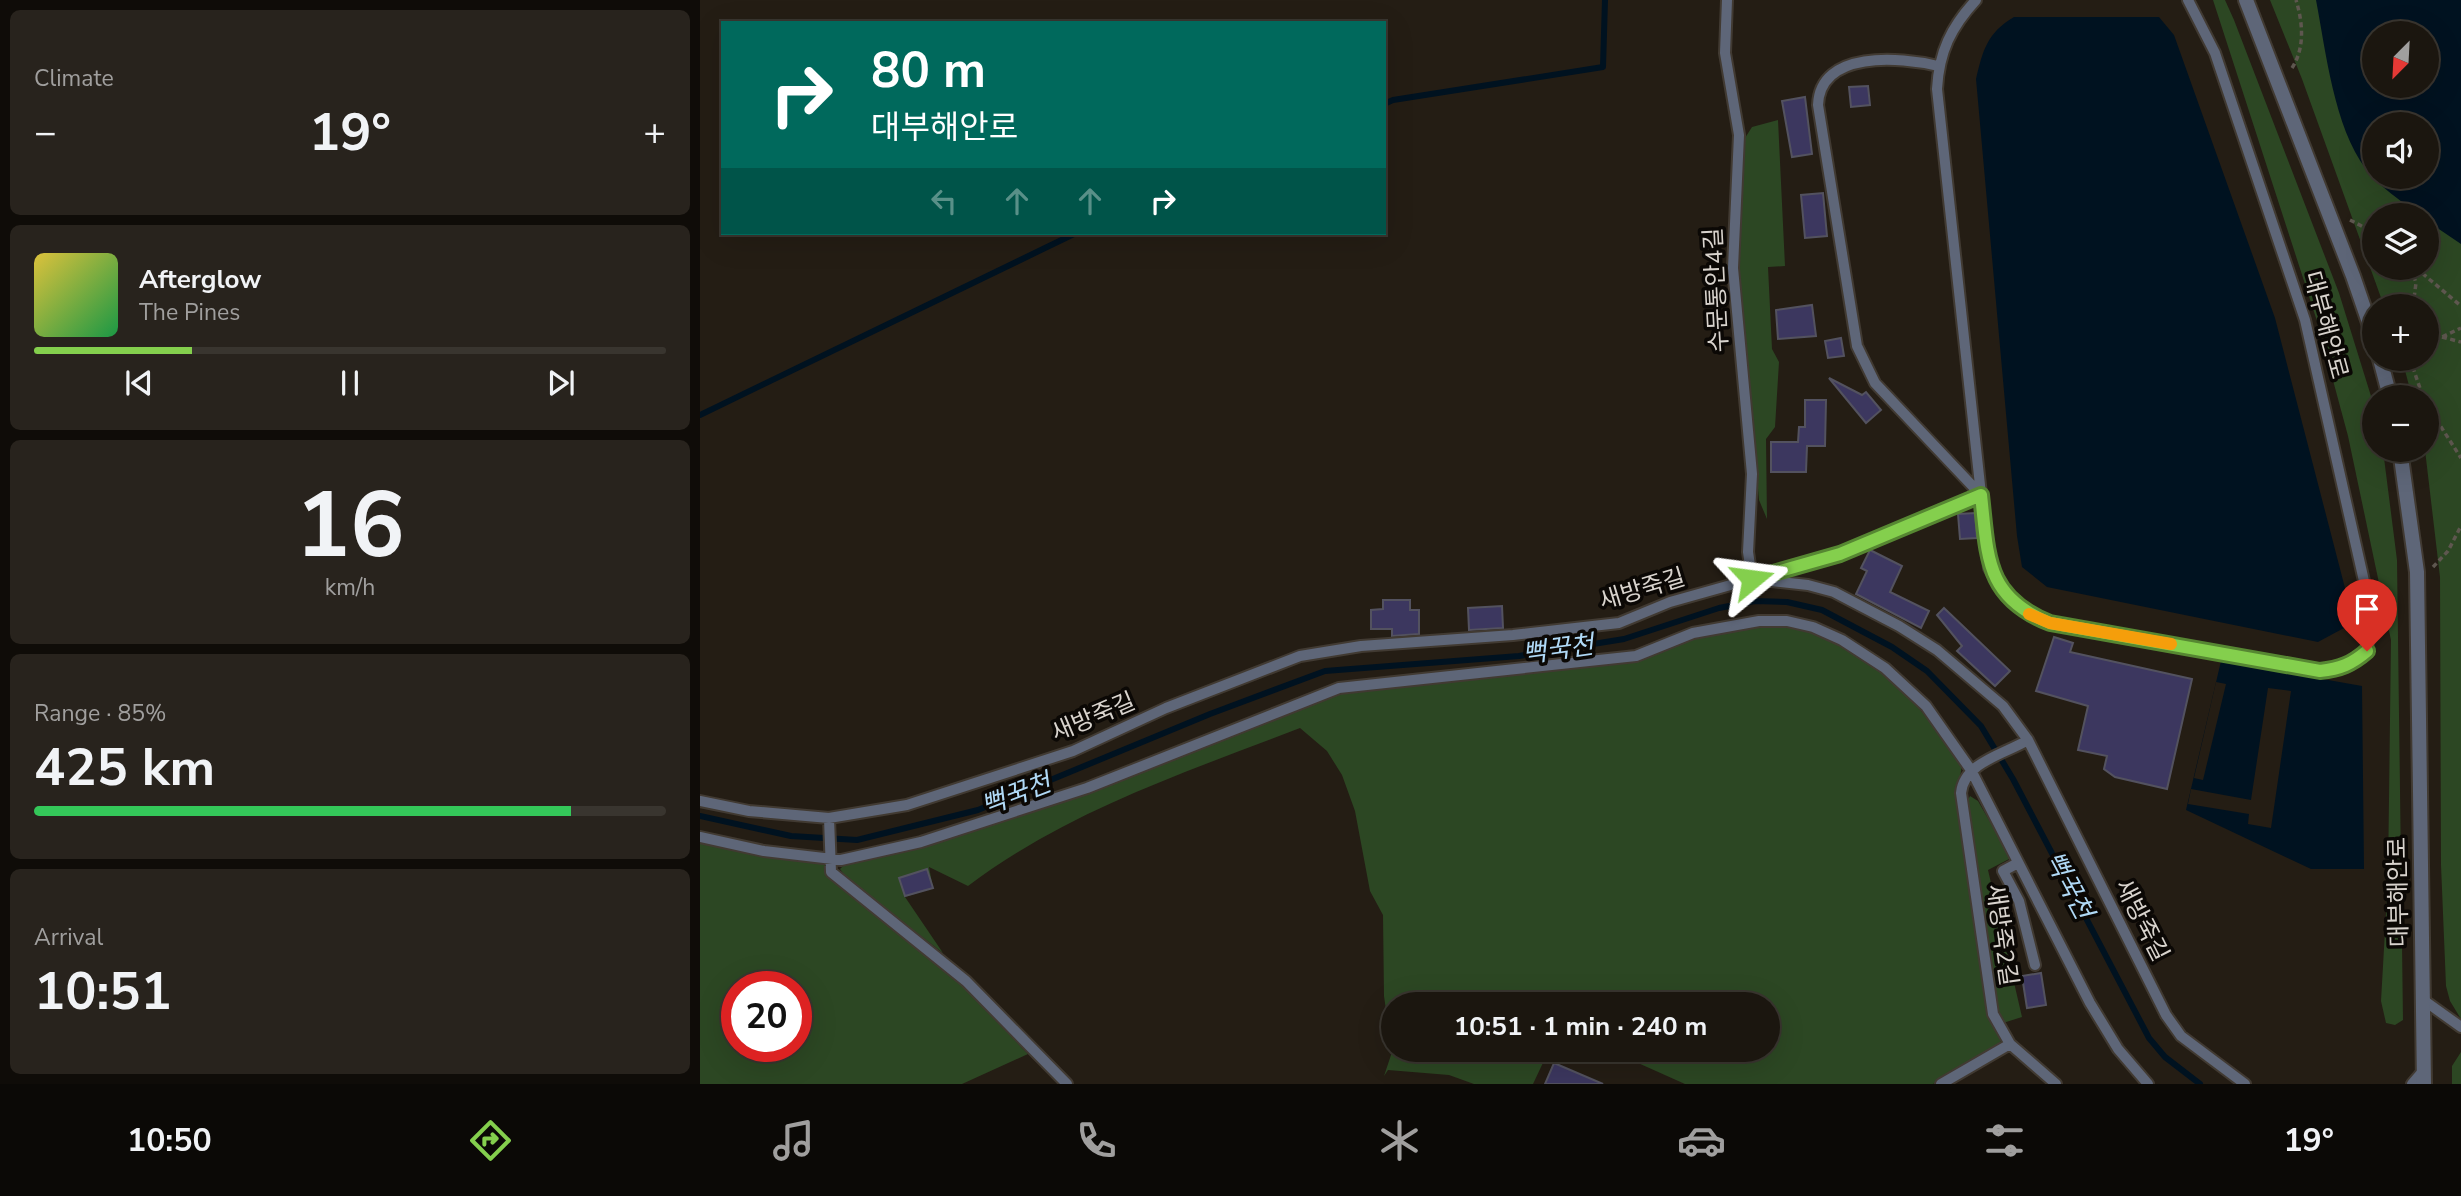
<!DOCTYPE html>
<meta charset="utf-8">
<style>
body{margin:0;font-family:"Nunito Sans","Noto Sans KR",sans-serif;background:#28231d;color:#f1f3f6;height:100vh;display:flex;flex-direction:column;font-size:26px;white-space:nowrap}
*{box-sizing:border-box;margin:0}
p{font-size:23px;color:#a09f9e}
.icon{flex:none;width:38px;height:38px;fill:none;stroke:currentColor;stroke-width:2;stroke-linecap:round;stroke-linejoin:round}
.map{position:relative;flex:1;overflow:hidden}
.details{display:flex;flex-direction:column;gap:10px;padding:10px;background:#0f0c08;width:700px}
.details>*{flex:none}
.hud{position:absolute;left:21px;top:21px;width:665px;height:214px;border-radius:0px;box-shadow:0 7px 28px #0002,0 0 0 2px #39352f;background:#00695c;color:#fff;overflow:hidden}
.needle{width:46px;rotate:204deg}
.tools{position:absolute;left:1662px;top:21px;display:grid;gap:14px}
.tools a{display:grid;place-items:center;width:77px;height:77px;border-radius:50%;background:#1b160f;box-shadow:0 7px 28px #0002,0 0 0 2px #39352f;font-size:35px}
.speed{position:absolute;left:21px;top:971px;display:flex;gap:14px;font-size:35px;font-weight:700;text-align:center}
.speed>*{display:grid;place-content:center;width:91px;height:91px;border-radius:50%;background:#1b160f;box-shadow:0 7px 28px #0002,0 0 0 2px #39352f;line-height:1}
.speed .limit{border:10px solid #d22;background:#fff;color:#111}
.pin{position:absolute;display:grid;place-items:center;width:60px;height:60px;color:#fff;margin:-72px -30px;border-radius:50% 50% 50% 0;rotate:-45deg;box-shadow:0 0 7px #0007}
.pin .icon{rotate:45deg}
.me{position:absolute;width:77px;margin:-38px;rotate:74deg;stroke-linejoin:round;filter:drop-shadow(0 0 5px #0008)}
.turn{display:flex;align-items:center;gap:24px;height:147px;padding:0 35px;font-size:32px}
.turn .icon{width:91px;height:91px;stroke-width:2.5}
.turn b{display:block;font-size:49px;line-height:60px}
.lanes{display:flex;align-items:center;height:66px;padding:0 35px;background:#0003;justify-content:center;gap:35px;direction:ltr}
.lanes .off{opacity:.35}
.big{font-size:52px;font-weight:700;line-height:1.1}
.details .tile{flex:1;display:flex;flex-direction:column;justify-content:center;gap:10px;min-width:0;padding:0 24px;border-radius:10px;background:#28231d}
.details .dial{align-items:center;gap:0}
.dial b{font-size:91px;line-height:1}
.song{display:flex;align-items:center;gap:21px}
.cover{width:84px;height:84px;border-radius:10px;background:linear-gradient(135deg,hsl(50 70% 55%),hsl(140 70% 35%))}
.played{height:7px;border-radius:4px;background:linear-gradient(90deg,#84cf4d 25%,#39352f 25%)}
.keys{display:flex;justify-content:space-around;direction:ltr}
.heat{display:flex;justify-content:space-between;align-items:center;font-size:38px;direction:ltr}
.charge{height:10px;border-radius:5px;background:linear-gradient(90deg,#34c759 85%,#39352f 0)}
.trip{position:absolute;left:681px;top:992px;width:399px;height:70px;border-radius:35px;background:#1b160f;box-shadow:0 7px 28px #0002,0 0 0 2px #39352f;font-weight:700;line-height:70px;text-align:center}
.tab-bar{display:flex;height:112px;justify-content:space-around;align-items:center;background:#0b0906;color:#a09f9e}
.tab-bar .icon{width:49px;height:49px}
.tab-bar .active{color:#84cf4d}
.tab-bar b{font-size:32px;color:#f1f3f6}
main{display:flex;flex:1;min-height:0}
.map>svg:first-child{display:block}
.green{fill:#2c4723;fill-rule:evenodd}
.water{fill:#001220;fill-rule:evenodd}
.pier{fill:#241d14}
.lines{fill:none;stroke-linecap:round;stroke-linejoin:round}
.stream{stroke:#001220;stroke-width:6}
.building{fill:#3c375f;stroke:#53525f;stroke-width:2}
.service-casing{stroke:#413a32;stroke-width:14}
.tertiary-casing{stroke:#413a32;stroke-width:18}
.path{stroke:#5e574f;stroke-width:3.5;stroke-dasharray:5 3.5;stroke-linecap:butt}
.service{stroke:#5e6678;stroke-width:10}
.tertiary{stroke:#5e6678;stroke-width:14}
.route-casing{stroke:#568732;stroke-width:18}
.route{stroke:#84cf4d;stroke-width:12}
.slow{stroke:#f59e0b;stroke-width:12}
.labels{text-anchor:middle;stroke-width:7;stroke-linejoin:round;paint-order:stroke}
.street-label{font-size:24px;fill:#d8d3cd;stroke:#0b0805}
.water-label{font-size:26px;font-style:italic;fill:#b0d9f6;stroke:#0b0805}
</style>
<main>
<section class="details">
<div class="tile"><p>Climate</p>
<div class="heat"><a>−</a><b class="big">19°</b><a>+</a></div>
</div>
<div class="tile">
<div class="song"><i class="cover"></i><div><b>Afterglow</b><p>The Pines</p></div></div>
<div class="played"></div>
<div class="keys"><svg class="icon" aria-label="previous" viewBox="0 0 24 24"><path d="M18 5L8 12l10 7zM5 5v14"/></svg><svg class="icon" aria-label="pause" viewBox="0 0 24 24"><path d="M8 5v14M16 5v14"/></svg><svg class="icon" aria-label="next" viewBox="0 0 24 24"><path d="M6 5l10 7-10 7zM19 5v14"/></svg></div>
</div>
<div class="tile dial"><b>16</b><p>km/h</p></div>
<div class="tile"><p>Range · 85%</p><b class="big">425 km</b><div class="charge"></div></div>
<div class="tile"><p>Arrival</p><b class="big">10:51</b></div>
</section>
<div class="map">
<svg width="1761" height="1084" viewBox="0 0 1761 1084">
<rect width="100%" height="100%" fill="#241d14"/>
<path class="green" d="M1513,0H1525L1534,20L1639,293L1675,409V450H1683L1697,560L1703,1020L1695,1025L1686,1023L1681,1001L1688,878L1691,640L1648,436L1617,321Z
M1570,0H1642L1675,86H1727L1761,73V1019L1750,1001L1746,986L1741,865L1740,577L1725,450H1727V397H1712L1702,359H1727V306H1684L1602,79ZM1675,124H1727V177H1675ZM1675,215H1727V268H1675Z
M1078,120L1085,266L1068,267L1072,349L1079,362L1075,427L1066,439L1067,519L1059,500L1038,268L1045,138L1052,127Z
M1057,624C1154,624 1211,692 1262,765L1257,795L1285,1003L1301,1041L1298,1047L1233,1084H985L909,1050H1068V1004H693V1050H849L833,1084H774L749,1075L688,1070L684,1076L692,1052L684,996L683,915L670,891L655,811L642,775L627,751L600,728C484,773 367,811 268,886L229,867L233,888L205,897L243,953L148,880L140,869L146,863L224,845L394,791L640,693L940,661L996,636Z
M1270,796L1278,801L1311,858L1288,870L1322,1017L1303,1023L1295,1000L1266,804Z
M0,841L125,863L126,875L262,985L328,1054L262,1084H0ZM37,987H96V1046H37Z
M1761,1052V1084H1752V1066Z"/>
<path class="water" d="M1616,0H1761V244L1727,221V215H1719C1702,201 1679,187 1666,169C1634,127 1626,52 1616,0ZM1675,33H1727V86H1675ZM1675,124H1727V177H1675Z
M1314,17H1459L1474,35L1575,318L1645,588L1644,628L1618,642L1347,587L1322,567L1317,536L1276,79C1283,50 1287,33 1314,17Z
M1521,661L1662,686L1664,869H1611L1486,810Z"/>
<path class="pier" d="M1516,682L1526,684L1503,780L1494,778Z
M1568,688L1591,691L1571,828L1548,824L1549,814L1488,804L1491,789L1551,800Z"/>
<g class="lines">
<path class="stream" d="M684,104L693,100L903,67L905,0
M0,415L376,233
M0,816L91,836L157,840L278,810L510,714L625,671L819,656L924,639L1019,608L1055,601L1087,602L1122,610L1192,647L1227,671L1281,726L1313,779L1449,1038L1465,1057L1500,1084"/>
</g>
<path class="building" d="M1168,86L1170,105L1151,107L1149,87Z
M1105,97L1112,154L1092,157L1082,101Z
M1123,193L1127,236L1105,238L1101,195Z
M1112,305L1116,336L1078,339L1076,310Z
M1141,338L1144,356L1128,358L1125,341Z
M1129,378L1162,395L1166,392L1181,410L1166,423Z
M1105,400H1126L1125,446H1107L1106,472H1071V442H1098L1099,427H1105Z
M1275,513L1277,538L1260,539L1258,514Z
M1170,550L1202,566L1190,592L1229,611L1221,628L1156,594L1167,571L1161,568Z
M683,600H710V610H719V634L692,636V629H671V610L683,609Z
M802,606L803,628L769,630L768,608Z
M1244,608L1310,671L1295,686L1257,651L1262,646L1237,615Z
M1354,637L1373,643L1370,652L1492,679L1467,789L1415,777L1404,769L1407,756L1378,750L1388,706L1336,691Z
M227,869L233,888L205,896L199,878Z
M1341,973L1346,1005L1327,1008L1322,976Z
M854,1063L903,1084H845Z"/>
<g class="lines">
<defs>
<path id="service" d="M1027,0L1025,53L1039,135L1033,268L1052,474L1048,552L1052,579
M1276,0C1251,27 1239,52 1237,89L1289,568C1304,596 1321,611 1350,623L1620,671C1660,667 1674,651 1671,612L1605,320L1515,53L1488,0
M1061,577L1140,554L1281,495L1175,383L1157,346L1118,105C1120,50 1200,57 1238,66
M1328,740C1305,754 1264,762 1261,793L1293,1014L1310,1044L1356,1084
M0,801L49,811L129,818L207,805L373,751L466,708L600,656L661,646L813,635L919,623L970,602L1052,579L1108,585L1134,592L1199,626L1237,650L1303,706L1328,740L1466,1015L1481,1036L1545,1084
M129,818L131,872L266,981L367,1084
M0,837L64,851L141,860L221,842L387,788L639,688L936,656L993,633L1059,621H1087L1113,627L1142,640L1185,668L1226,706L1271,770L1390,1003L1418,1049L1448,1084
M1318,863L1303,871L1319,901L1335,965
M1722,999L1761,1027
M1241,1084L1310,1044
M1712,1084L1724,1070"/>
<path id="tertiary" d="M1546,0L1653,276L1675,340
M1680,359L1690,397
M1700,450L1717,572L1724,1084"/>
</defs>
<use href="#service" class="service-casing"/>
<use href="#tertiary" class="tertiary-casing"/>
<path class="path" d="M1592,68C1605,48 1603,23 1596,0
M1650,220L1675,233
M1711,268L1716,283L1713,306
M1716,268L1761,306
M1742,337L1761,342
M1727,344L1761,328
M1710,359L1723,397
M1727,405L1761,458
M1733,567L1748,551L1761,526"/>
<use href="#service" class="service"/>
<use href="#tertiary" class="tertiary"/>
</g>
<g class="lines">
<defs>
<path id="route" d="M1052,579L1140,554L1281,495C1288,557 1285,597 1350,623L1620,671C1640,669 1652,664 1667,651"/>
</defs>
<use href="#route" class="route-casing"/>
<use href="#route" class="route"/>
<path class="slow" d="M1329,614L1350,623L1471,644"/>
</g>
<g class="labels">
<g class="street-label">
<text transform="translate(1016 290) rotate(-93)" y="8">수문통안4길</text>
<text transform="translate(1626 325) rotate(75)" y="8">대부해안로</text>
<text transform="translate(942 589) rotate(-17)" y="8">새방죽길</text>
<text transform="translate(393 717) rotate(-23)" y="8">새방죽길</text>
<text transform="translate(1698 892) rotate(-91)" y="8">대부해안로</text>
<text transform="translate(1442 920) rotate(63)" y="8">새방죽길</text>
<text transform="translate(1302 935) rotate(82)" y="8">새방죽2길</text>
</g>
<g class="water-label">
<text transform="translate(858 649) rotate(-8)" y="9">뻑꾹천</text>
<text transform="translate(316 794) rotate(-21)" y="9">뻑꾹천</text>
<text transform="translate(1369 885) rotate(62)" y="9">뻑꾹천</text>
</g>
</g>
</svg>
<div class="tools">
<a><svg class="needle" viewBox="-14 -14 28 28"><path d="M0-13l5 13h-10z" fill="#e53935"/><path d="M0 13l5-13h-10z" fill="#a09f9e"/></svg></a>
<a><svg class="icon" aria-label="sound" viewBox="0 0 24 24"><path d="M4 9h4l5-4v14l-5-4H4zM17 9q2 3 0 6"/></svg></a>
<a><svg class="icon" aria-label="layers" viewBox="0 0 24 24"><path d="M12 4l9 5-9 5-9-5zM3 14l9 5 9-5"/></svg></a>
<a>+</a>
<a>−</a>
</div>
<div class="speed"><div class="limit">20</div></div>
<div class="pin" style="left:1667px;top:651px;background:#d93025"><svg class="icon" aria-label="arrive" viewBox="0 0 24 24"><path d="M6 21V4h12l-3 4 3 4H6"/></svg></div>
<svg class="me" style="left:1052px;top:579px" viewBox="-20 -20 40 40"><path d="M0-17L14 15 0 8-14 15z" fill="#84cf4d" stroke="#fff" stroke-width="4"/></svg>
<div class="trip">10:51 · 1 min · 240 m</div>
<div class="hud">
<div class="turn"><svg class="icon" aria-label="right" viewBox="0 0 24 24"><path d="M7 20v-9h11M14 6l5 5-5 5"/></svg><div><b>80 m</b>대부해안로</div></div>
<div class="lanes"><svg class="icon off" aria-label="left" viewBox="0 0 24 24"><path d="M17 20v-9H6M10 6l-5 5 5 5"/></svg><svg class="icon off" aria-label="ahead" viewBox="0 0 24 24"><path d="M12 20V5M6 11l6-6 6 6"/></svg><svg class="icon off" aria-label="ahead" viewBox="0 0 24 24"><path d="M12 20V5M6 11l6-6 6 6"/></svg><svg class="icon" aria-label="right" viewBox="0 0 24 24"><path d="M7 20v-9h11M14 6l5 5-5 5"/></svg></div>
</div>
</div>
</main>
<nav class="tab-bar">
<b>10:50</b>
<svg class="icon active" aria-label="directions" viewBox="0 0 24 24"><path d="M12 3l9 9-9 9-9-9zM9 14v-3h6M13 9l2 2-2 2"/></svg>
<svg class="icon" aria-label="music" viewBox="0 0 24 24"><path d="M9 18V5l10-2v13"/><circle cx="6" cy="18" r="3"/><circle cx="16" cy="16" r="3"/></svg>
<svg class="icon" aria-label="phone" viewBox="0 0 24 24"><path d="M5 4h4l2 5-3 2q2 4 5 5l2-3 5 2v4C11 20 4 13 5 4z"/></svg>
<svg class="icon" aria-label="climate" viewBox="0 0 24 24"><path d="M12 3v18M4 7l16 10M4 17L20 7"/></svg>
<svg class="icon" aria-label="car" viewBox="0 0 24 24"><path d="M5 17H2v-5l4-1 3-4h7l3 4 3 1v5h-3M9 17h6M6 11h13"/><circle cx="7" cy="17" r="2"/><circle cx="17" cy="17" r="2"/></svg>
<svg class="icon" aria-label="filters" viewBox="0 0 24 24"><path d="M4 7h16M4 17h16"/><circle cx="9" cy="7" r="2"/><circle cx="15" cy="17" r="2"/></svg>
<b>19°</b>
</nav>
